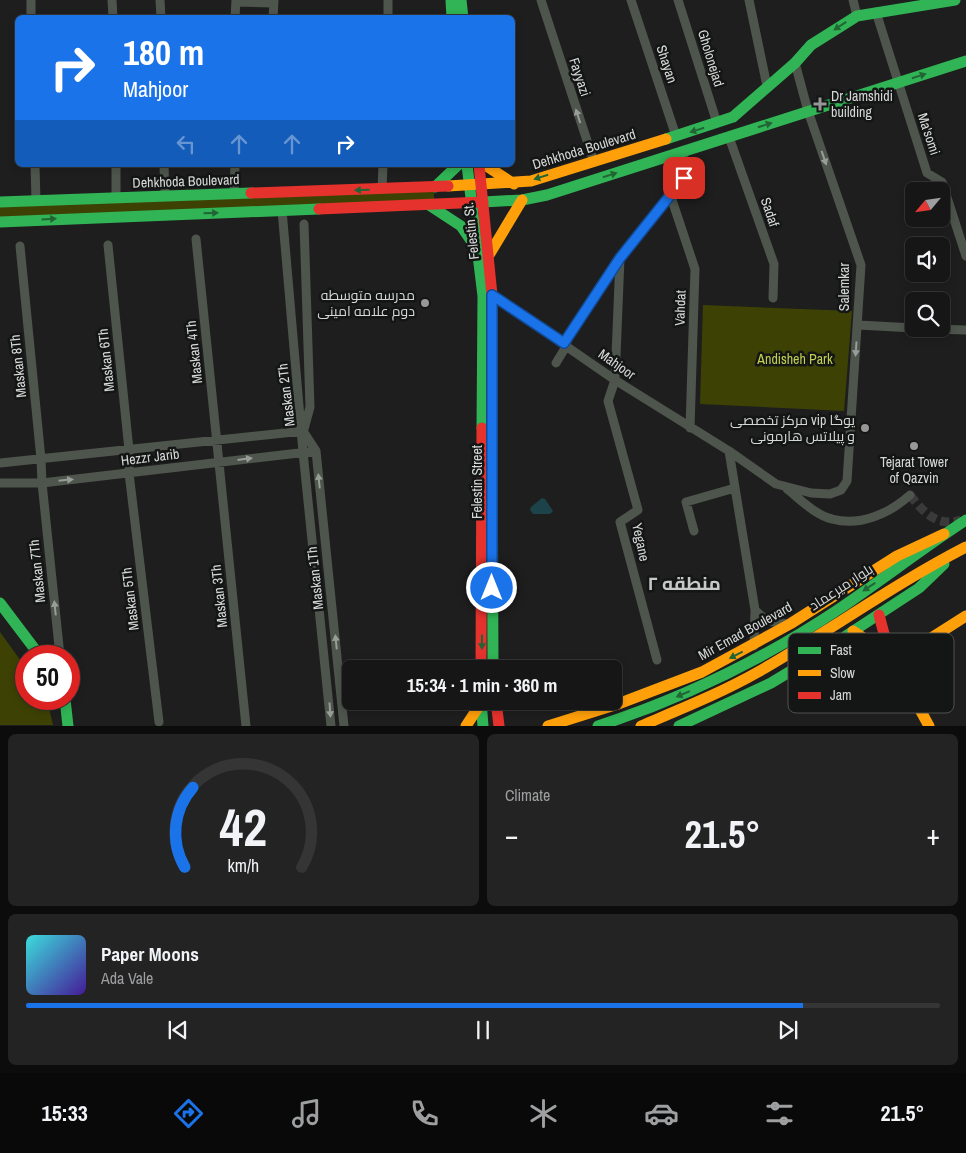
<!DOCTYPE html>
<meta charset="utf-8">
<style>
body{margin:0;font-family:"Archivo Narrow",Cairo,sans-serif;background:#232323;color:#f1f3f6;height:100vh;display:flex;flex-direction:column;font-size:19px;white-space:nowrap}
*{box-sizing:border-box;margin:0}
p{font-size:16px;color:#9e9fa1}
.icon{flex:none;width:28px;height:28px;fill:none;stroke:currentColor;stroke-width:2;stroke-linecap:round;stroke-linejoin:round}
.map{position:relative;height:726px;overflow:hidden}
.details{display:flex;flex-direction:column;gap:8px;padding:8px;background:#0c0c0c;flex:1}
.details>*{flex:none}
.guide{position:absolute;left:15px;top:15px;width:500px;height:152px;border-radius:8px;box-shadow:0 2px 8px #0003,0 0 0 1px #353535;background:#1a73e8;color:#fff;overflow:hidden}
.needle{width:32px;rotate:241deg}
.tools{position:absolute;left:905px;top:182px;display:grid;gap:10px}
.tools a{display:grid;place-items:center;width:45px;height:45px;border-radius:8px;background:#161616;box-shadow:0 2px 8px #0003,0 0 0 1px #353535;font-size:25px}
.speed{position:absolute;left:15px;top:645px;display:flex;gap:10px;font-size:25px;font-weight:700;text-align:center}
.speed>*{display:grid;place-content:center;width:65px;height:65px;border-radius:50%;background:#161616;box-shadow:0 2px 8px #0003,0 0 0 1px #353535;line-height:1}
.speed .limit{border:8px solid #d22;background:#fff;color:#111}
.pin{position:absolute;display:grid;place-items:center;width:42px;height:42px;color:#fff;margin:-21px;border-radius:10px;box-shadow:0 2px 8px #0006}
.me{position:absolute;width:55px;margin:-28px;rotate:0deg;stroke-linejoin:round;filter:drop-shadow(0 0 4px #0008)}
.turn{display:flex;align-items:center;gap:18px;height:105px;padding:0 25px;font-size:22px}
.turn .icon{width:65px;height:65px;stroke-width:2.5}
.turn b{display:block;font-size:35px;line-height:42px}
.lanes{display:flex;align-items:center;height:48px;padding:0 25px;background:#0003;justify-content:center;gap:25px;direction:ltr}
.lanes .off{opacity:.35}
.big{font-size:38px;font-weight:700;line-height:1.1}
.details .tile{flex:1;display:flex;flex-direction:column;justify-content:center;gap:8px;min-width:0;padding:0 18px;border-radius:8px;background:#232323}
.details .dial{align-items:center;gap:0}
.dial svg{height:130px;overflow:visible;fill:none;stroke:#353535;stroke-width:7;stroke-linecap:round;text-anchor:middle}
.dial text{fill:#f1f3f6;stroke:none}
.song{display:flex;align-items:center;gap:15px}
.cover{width:60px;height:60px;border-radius:8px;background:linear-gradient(135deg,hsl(180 70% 55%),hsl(260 70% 35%))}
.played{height:5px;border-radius:2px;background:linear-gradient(90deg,#1a73e8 85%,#353535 85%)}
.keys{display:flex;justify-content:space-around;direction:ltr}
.heat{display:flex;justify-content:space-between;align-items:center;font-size:28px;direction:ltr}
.details .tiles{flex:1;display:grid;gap:8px;grid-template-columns:1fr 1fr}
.tile:last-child{grid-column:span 2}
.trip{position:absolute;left:342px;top:660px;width:280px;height:50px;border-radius:8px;background:#161616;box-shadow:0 2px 8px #0003,0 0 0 1px #353535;font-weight:700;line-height:50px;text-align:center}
.tabs{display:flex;height:80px;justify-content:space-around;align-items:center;background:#090909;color:#9e9fa1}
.tabs .icon{width:35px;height:35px}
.tabs .active{color:#1a73e8}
.tabs b{font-size:22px;color:#f1f3f6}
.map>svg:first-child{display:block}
.green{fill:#3d4204}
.water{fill:#1c4349}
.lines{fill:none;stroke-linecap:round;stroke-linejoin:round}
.street-tunnel{stroke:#3a3a3a;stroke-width:9;stroke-dasharray:9 4.5;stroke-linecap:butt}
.street{stroke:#4e554c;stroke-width:9}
.fast{stroke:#30b455;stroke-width:11}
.slow{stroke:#ff9f0a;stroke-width:11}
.jam{stroke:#e5322d;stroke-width:11}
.oneway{fill:#226534}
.oneway2{fill:#999d98}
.route-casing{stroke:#114b97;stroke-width:12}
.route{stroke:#1a73e8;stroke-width:9}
.poi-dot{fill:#969796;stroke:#131614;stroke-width:2}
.labels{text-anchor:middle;stroke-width:5;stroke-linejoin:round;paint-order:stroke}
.street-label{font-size:14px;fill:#d6d8d7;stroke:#131614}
.poi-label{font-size:14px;fill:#d6d8d7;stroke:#131614;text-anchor:end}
.park-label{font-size:14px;fill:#c2cf4f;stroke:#131614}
.district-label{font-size:19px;font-weight:bold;fill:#c6c9c7;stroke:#131614}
.key{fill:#131614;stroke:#4e504e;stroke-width:1}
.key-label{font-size:14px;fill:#d6d8d7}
</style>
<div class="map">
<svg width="966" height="726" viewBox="0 0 966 726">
<rect width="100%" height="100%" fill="#1e1e1e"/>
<path class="green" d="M434,191V199L0,222V202Z
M703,305L852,311L844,411L700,404Z
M0,632L26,668V699H47L53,725H0Z"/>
<path class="water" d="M542,498L545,499L553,511L550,514H533L530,510L531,507Z"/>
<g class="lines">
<path class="street-tunnel" d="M910,495C923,512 938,528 961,520"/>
<path class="street" d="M31,0V18
M112,0L113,18
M160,0L161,18
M541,0L594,162
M631,0L676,136
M678,0L717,123
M749,0L767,86
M853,0L857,16
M236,2L273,3
M876,12L927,173L942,182L966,256
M235,18L236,0
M273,18L274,0
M388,18V0
M729,137L774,264L773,298
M35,165L36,201
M116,165V198
M164,165L165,196
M382,189L383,165
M234,194L235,165
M670,194L695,269L690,428
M282,210L303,452L331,726
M304,224L310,407L304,429
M196,239L246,726
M108,245L129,450V473L159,722
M20,246L41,459L42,483L60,656
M620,258L615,380L608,401L638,510L620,522L657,660
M492,295L615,380L729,451L776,484L811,493L830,494L841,490L847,481L861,265L808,111L795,63
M858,325L914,328
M933,329L966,330
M564,343L620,258L683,178L684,151
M556,363L567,345
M303,431L316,451L344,726
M729,451L755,610L754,646
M0,463L303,431
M0,483H42L316,451
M787,489C800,499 815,515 832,519C860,527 890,513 910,495
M694,531L686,502L735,488
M755,610L767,621L788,624"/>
<path class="fast" d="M451,0L452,18
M461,0L463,18
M666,139L733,117L795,63L811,45L857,16L955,0
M467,165L483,296L482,428
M435,187L458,165
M0,202L251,193
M483,202L522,200L547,195L966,61
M429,205L461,226L474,245
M0,222L319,209
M492,399L493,669
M0,603L40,656
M65,699L68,726
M481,701L483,726
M598,726C684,698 764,659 839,609C882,580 923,548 966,520
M679,726L771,683L809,660L919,588L944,564"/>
<path class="slow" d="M485,165L514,184
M448,186L531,181L666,139
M489,255L522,200
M853,631C890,653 909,689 929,726
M892,663L966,616
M466,726L481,703
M548,726L618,704L702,672L790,624L897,556L944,534
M641,726C681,709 721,693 758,672C828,632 894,584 966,547"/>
<path class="jam" d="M479,165L492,295V399
M251,193L448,186
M319,209L483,202
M879,615L891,660
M481,669L482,428
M496,701L499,726"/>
</g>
<defs><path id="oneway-solid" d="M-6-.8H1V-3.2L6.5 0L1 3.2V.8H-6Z" transform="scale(1.25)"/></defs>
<g class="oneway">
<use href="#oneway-solid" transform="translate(840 26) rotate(147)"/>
<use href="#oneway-solid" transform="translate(919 76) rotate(-18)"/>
<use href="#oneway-solid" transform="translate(765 125) rotate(-18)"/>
<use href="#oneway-solid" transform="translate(697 130) rotate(163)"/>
<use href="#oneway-solid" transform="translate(610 175) rotate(-18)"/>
<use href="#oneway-solid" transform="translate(541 177) rotate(163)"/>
<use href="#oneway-solid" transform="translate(362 190) rotate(178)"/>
<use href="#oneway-solid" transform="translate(211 213) rotate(-2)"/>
<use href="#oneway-solid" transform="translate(49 219) rotate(-3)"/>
<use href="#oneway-solid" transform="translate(869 587) rotate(147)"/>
<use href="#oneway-solid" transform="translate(482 642) rotate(90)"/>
<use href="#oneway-solid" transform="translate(736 655) rotate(153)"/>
<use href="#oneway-solid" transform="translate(683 694) rotate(157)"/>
</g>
<g class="oneway2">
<use href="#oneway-solid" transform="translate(578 116) rotate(-108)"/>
<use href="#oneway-solid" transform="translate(824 158) rotate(71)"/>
<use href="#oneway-solid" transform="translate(856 349) rotate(94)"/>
<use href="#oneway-solid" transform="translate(245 459) rotate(-7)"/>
<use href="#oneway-solid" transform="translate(66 480) rotate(-6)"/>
<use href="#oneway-solid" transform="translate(319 481) rotate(-96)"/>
<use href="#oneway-solid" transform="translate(55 608) rotate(-96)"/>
<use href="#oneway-solid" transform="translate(336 642) rotate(-96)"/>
<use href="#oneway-solid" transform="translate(330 710) rotate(86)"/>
</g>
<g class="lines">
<defs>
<path id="route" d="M492,588V295L564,343L620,258L684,178"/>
</defs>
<use href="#route" class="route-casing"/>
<use href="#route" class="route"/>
</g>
<g class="poi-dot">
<path d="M817.5 96.5h5v5h5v5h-5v5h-5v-5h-5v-5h5z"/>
<circle cx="425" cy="303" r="5"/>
<circle cx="865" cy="428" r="5"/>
<circle cx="914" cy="446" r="5"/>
</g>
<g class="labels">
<g class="street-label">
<text transform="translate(711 58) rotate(73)" y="5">Gholonejad</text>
<text transform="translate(667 64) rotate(72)" y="5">Shayan</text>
<text transform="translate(580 77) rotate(72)" y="5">Fayyazi</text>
<text transform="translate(929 134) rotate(72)" y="5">Ma'somi</text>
<text transform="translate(584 149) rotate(-17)" y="5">Dehkhoda Boulevard</text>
<text transform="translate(186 181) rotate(-2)" y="5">Dehkhoda Boulevard</text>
<text transform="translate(770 212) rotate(71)" y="5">Sadaf</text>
<text transform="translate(471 231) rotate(-96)" y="5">Felestin St.</text>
<text transform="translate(844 287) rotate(-90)" y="5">Salemkar</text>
<text transform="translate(680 308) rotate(-88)" y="5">Vahdat</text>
<text transform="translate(194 352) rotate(-96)" y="5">Maskan 4Th</text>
<text transform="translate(106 360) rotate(-96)" y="5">Maskan 6Th</text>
<text transform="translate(617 364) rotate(35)" y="5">Mahjoor</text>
<text transform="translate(18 366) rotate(-96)" y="5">Maskan 8Th</text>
<text transform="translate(286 395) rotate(-97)" y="5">Maskan 2Th</text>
<text transform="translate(150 457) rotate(-7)" y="5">Hezzr Jarib</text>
<text transform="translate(477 482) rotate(-90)" y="5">Felestin Street</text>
<text transform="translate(641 542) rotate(78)" y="5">Yegane</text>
<text transform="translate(37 571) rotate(-96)" y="5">Maskan 7Th</text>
<text transform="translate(315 578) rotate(-96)" y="5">Maskan 1Th</text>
<text transform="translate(841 587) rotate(-33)" y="5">بلوار میرعماد</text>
<text transform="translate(219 596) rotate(-96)" y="5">Maskan 3Th</text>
<text transform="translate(130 599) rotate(-97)" y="5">Maskan 5Th</text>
<text transform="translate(745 631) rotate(-29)" y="5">Mir Emad Boulevard</text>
</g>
<g class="poi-label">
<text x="831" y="101" text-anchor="start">Dr Jamshidi<tspan x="831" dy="16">building</tspan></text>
<text x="415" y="300">مدرسه متوسطه<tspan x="415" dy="16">دوم علامه امینی</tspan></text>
<text x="855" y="425">مرکز تخصصی vip یوگا<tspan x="855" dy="16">و پیلاتس هارمونی</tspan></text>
<text x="914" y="467" text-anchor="middle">Tejarat Tower<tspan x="914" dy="16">of Qazvin</tspan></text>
</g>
<g class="park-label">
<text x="795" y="364">Andisheh Park</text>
</g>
<g class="district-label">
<text x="684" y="590">منطقه ۲</text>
</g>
</g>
<rect x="788" y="633" width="166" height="80" rx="8" class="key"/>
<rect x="798" y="647" width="23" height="7" fill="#30b455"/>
<rect x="798" y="670" width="23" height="6" fill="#ff9f0a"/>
<rect x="798" y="692" width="23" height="7" fill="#e5322d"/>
<g class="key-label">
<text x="830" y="655">Fast</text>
<text x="830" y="678">Slow</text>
<text x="830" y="700">Jam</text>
</g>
</svg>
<div class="tools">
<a><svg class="needle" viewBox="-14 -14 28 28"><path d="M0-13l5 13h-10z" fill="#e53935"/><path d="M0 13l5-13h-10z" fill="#9e9fa1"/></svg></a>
<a><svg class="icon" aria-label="sound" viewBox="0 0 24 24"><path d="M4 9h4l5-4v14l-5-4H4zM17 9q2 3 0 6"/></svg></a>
<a><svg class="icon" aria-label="search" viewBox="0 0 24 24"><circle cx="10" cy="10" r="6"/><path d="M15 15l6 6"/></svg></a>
</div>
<div class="speed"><div class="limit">50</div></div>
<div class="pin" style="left:684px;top:178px;background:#d93025"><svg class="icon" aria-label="arrive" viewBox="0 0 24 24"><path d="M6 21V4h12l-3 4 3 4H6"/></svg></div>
<svg class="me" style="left:492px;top:588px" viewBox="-20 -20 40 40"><circle r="17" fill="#1a73e8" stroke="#fff" stroke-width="3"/><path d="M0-11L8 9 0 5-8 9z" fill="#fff"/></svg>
<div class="trip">15:34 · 1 min · 360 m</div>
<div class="guide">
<div class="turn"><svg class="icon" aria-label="right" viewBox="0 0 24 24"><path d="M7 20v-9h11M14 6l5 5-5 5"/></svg><div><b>180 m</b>Mahjoor</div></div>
<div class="lanes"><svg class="icon off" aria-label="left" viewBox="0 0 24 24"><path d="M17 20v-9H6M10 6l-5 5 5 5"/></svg><svg class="icon off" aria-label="ahead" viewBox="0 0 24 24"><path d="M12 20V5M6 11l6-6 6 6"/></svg><svg class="icon off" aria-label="ahead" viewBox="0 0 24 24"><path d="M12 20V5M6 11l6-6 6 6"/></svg><svg class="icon" aria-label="right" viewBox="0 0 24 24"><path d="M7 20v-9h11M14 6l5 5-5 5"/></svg></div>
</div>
</div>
<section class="details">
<div class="tiles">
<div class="tile dial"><svg viewBox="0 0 100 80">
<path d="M14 69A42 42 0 1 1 86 69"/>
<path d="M14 69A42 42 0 0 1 19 20" stroke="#1a73e8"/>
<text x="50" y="56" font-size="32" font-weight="700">42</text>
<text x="50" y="72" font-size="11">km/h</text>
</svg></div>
<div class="tile"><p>Climate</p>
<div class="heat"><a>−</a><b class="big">21.5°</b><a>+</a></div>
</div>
<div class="tile">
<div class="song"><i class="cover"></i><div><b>Paper Moons</b><p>Ada Vale</p></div></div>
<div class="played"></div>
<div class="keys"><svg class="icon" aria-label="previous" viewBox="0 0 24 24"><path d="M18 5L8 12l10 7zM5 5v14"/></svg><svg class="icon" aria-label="pause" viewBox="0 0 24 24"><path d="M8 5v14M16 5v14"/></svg><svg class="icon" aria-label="next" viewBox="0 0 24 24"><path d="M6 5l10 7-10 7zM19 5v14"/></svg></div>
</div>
</div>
</section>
<nav class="tabs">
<b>15:33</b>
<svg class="icon active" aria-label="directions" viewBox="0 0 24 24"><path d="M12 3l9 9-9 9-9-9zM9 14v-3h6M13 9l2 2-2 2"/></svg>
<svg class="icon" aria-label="music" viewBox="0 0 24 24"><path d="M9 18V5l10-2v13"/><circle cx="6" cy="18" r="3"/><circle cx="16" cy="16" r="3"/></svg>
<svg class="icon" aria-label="phone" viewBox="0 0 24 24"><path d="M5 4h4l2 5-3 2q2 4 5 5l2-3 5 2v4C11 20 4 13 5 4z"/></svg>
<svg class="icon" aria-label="climate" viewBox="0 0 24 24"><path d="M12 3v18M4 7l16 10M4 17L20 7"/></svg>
<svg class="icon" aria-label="car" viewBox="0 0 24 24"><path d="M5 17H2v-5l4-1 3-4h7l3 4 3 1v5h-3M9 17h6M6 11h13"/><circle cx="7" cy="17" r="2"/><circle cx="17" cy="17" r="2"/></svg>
<svg class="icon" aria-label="filters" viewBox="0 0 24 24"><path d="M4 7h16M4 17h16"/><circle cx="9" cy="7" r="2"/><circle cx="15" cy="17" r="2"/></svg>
<b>21.5°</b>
</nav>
